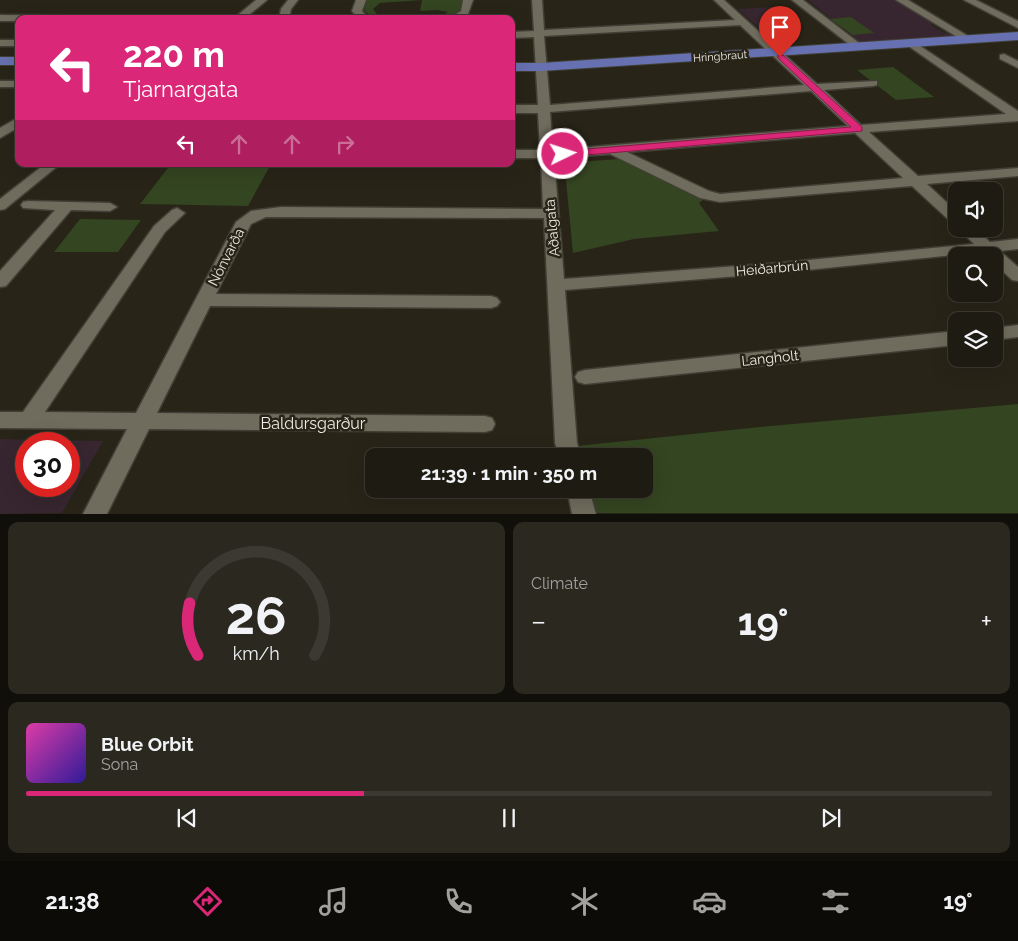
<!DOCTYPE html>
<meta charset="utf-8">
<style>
body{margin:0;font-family:Raleway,sans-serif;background:#2b2820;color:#f1f3f6;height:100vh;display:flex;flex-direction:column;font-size:19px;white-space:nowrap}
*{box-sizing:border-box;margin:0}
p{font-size:16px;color:#a1a19f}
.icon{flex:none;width:28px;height:28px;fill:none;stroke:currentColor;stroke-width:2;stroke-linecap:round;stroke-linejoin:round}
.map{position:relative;height:514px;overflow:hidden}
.details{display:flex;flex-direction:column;gap:8px;padding:8px;background:#100f0a;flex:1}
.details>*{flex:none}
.hud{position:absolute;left:15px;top:15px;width:500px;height:152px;border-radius:10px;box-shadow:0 5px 20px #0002,0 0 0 1px #3c3932;background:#db2777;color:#fff;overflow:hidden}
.buttons{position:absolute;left:948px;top:182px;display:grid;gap:10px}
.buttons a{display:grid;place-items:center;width:55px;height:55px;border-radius:10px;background:#1e1b12;box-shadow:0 5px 20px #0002,0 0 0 1px #3c3932;font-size:25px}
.speed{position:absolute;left:15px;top:432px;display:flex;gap:10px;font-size:25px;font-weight:700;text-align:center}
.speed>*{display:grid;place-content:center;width:65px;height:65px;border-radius:50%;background:#1e1b12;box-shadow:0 5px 20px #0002,0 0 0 1px #3c3932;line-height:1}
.speed .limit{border:8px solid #d22;background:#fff;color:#111}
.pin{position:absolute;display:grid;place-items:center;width:42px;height:42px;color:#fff;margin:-51px -21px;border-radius:50% 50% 50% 0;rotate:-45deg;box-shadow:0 0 5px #0007}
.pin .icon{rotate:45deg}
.me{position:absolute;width:55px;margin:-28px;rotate:86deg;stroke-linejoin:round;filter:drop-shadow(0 0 4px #0008)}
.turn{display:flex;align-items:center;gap:18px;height:105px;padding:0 25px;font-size:22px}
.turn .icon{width:65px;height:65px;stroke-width:2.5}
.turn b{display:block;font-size:35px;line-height:42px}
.lanes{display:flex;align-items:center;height:48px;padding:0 25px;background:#0003;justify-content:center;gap:25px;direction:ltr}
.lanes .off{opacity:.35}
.big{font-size:38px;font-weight:700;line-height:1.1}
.details .widget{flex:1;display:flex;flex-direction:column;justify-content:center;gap:8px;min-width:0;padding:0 18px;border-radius:10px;background:#2b2820}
.details .dial{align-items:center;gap:0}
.dial svg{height:130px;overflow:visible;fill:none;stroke:#3c3932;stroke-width:7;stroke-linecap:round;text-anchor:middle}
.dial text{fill:#f1f3f6;stroke:none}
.song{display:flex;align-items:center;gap:15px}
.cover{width:60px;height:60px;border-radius:8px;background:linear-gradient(135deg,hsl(320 70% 55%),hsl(250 70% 35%))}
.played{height:5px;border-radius:2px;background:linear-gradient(90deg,#db2777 35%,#3c3932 35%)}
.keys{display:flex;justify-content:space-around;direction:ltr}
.heat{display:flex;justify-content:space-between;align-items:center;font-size:28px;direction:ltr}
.details .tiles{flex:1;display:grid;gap:8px;grid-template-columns:1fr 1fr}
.widget:last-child{grid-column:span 2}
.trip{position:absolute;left:365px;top:448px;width:288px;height:50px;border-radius:10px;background:#1e1b12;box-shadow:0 5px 20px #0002,0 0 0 1px #3c3932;font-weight:700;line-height:50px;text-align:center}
.menu{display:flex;height:80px;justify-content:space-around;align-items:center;background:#0c0b07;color:#a1a19f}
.menu .icon{width:35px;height:35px}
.menu .selected{color:#db2777}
.menu b{font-size:22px;color:#f1f3f6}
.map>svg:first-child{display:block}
.commercial{fill:#37262f;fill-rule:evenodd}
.green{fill:#344521}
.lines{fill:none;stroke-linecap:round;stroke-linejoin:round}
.minor-casing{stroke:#413f35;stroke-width:3}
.major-casing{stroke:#413f35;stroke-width:2}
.minor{fill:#6f6c5d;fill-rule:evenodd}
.major{fill:#6771b1;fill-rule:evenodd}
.route{fill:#db2777;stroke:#8e194d}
.labels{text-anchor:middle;stroke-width:5;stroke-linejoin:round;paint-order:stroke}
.far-street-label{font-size:11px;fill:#edebe3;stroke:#282418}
.street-label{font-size:14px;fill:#edebe3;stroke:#282418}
.near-street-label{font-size:16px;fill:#edebe3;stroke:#282418}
</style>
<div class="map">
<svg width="1018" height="514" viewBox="0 0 1018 514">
<rect width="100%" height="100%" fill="#282418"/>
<path class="commercial" d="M808,0H896L934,23L931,25L944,33H951L954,36L860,42Z
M771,7L801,33L767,35L738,9Z
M0,439L103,441L62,513L0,514ZM26,444H69V486H26Z"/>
<path class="green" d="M367,0H463L460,11L447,18L443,15L448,12L437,10L420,11L422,0L380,3L373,9L377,14H384L377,19L364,11Z
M851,17L874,33L853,35L830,19Z
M893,67L934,97L896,100L857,70Z
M619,159L703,200L699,203L719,231L634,239L573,253L565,170L577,162Z
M171,164H271L248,206L140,204Z
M80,219L141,220L118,252H54Z
M1018,404V513H590L582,489H644V456H579L577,446L760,427Z"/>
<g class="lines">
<defs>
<path id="minor" d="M256,0H267L244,19H233Z
M288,0H298L291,9L289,19H279L281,9Z
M356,0H366L362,11L369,19H359L352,11Z
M463,0H473L468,14L460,19H448L461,11Z
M532,0H542L544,30L735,20L714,0H724L817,84L877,81V85L873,86L824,90L861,125L1006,114L907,45L906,43L911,40L1018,111V121L869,132L918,176L1018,168V176L927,184L956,211V224L951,222L912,186L720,202L700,198L610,154L554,158L564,279L778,263L974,244L959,229H976L990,242L1018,239V249L1000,251L1018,267V281L1012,280L994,263V256H987L983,252L778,273L565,290L577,443L581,456H559L555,443L544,218L266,217L251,224L216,294L491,296L497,298L500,302L497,306L491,308L210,306L157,413L485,416L492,418L495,424L492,430L485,432L149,429L107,514H83L127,429L0,428V412H23L154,226L172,210L177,208L185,213L165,232L45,412L136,413L236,222L251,211L281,207L543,209L541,158H511V150H540L538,113H511V105H538L534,37L511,38V32L534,31ZM740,25L804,85L550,105L544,36ZM811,91L848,126L553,150L550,112ZM855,133L903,178L720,194L709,191L627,152Z
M792,0H803L863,46L862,48H854Z
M896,0H908L973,39L964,41Z
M964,0H976L1018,21V28Z
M0,15L137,16L142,19H19V21H0Z
M0,40H19V46H0Z
M1004,54L1018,61V68L1000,59V55Z
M0,81H19V87H0Z
M19,117V127L0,138V128Z
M45,164H60L5,209L0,210V199Z
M28,201L110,203L117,207L110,211L71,210L6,286L0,287V271L55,210L23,208L21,205L23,202Z
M1018,325V337L994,340V328Z
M956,331V345L585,384L578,382L575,377L578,372L585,370Z
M567,489H589L596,514H572Z"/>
<path id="major" d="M1018,32V40L541,71H511V63H541Z
M0,57H19V65H0Z"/>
</defs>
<use href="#minor" class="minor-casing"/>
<use href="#major" class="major-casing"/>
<use href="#minor" class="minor"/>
<use href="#major" class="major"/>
</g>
<path class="route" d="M778,55H783L862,127V131L563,157L558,154L563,151L851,127L778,58Z"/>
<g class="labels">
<g class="far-street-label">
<text transform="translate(720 56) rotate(-4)" y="4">Hringbraut</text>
</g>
<g class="street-label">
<text transform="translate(552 228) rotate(-95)" y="5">Aðalgata</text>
<text transform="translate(226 257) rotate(-63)" y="5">Nónvarða</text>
<text transform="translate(772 268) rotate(-5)" y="5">Heiðarbrún</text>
<text transform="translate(770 358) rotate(-6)" y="5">Langholt</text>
</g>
<g class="near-street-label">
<text x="313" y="429">Baldursgarður</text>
</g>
</g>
</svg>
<div class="buttons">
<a><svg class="icon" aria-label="sound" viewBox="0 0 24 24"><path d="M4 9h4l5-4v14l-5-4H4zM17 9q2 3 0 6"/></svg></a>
<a><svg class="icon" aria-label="search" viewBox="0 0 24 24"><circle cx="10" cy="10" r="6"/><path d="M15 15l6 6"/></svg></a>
<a><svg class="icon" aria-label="layers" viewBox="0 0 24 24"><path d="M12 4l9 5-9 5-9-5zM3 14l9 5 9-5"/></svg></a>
</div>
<div class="speed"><div class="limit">30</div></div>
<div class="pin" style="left:780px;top:57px;background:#d93025"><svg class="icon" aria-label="arrive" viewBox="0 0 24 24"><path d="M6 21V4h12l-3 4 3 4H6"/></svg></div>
<svg class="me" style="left:563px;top:154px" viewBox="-20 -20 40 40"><circle r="17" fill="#db2777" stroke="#fff" stroke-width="3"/><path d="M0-11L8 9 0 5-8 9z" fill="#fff"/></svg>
<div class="trip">21:39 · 1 min · 350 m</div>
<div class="hud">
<div class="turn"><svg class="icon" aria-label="left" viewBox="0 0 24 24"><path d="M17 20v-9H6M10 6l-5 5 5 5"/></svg><div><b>220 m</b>Tjarnargata</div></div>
<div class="lanes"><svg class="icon" aria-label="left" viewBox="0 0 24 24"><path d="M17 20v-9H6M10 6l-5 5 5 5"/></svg><svg class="icon off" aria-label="ahead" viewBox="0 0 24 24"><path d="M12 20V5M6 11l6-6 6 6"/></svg><svg class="icon off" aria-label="ahead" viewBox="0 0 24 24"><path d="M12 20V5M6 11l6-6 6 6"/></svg><svg class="icon off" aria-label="right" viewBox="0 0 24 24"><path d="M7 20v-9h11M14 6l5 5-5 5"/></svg></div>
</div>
</div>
<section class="details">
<div class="tiles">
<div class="widget dial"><svg viewBox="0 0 100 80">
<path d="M14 69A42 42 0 1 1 86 69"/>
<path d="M14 69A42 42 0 0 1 9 37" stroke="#db2777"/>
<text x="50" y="56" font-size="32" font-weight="700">26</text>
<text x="50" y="72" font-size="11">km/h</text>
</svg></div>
<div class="widget"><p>Climate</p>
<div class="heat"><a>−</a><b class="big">19°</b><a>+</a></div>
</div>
<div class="widget">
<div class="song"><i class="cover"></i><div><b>Blue Orbit</b><p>Sona</p></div></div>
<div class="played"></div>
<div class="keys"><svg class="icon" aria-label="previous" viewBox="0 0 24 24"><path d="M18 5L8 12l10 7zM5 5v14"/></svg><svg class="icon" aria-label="pause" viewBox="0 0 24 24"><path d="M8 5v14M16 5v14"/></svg><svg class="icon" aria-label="next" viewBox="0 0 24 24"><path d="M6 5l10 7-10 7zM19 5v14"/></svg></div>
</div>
</div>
</section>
<nav class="menu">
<b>21:38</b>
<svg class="icon selected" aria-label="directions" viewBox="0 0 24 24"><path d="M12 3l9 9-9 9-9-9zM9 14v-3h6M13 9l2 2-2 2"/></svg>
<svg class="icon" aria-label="music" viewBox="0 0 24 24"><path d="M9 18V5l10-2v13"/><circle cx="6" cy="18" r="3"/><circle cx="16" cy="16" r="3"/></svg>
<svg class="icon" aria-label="phone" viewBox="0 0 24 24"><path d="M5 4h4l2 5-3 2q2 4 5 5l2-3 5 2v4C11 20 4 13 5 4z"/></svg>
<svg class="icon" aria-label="climate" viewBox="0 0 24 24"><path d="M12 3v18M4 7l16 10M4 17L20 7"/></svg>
<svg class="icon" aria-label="car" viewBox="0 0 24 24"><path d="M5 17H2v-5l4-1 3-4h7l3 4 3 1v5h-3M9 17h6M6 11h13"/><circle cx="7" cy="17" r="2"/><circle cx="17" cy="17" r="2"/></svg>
<svg class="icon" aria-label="filters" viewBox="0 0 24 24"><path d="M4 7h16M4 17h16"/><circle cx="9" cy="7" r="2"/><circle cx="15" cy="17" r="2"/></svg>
<b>19°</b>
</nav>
